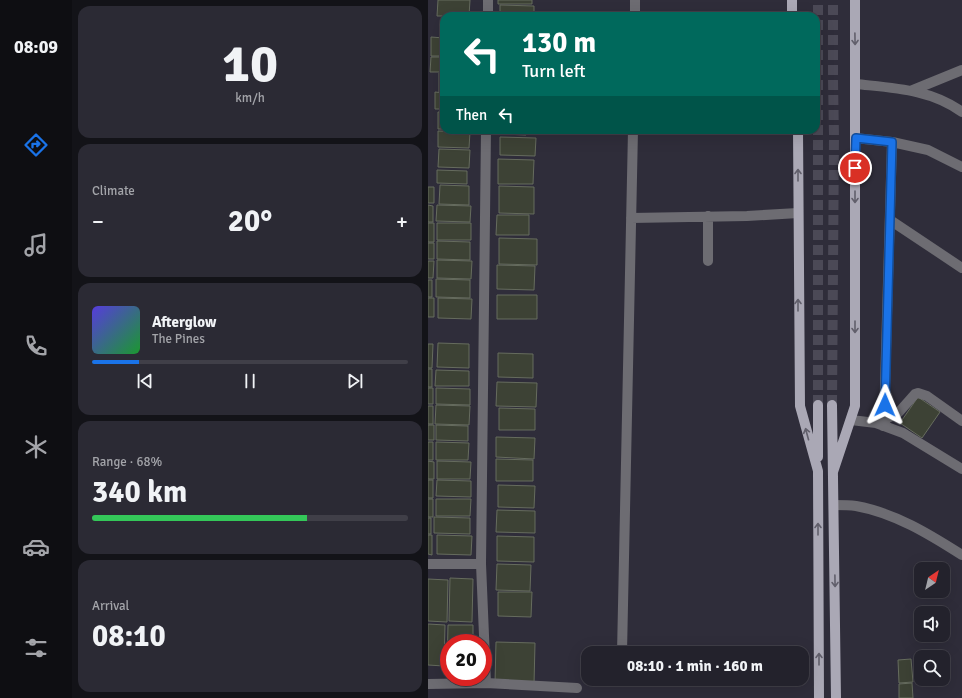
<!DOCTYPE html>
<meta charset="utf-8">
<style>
body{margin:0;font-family:Signika,sans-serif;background:#2b2a34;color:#f1f3f6;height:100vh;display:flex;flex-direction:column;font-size:15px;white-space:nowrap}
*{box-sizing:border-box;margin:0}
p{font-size:13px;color:#a3a4a9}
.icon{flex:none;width:22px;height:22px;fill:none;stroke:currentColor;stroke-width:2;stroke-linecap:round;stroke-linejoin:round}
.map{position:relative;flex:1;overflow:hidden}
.drawer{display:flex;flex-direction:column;gap:6px;padding:6px;background:#131318;width:356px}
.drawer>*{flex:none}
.banner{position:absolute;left:12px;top:12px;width:380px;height:122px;border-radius:12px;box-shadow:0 4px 16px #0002,0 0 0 1px #403f48;background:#00695c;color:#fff;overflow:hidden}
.needle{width:26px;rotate:35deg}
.controls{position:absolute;left:486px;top:562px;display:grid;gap:8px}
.controls a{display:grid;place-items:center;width:36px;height:36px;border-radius:8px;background:#23222c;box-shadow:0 4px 16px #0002,0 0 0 1px #403f48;font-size:20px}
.speed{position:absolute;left:12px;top:634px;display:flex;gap:8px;font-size:20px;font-weight:700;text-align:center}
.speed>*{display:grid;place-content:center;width:52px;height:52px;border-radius:50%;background:#23222c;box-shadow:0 4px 16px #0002,0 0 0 1px #403f48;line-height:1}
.speed .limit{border:6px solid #d22;background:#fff;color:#111}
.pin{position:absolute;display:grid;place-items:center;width:34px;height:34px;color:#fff;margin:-17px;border:2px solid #fff;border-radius:50%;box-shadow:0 1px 4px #0007}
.me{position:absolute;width:44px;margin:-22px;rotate:1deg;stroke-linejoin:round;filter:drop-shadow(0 0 3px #0008)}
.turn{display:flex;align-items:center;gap:14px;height:84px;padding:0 16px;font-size:18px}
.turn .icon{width:52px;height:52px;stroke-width:2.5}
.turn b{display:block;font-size:28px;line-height:34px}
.then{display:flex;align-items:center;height:38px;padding:0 16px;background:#0003;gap:8px;font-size:15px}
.big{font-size:30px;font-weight:700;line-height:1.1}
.drawer .tile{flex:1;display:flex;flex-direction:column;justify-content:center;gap:6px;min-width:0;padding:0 14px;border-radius:12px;background:#2b2a34}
.drawer .dial{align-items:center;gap:0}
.dial b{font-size:52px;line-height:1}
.song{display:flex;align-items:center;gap:12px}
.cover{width:48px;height:48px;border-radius:6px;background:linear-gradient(135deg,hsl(250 70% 55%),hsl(130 70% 35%))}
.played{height:4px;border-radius:2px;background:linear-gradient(90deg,#1a73e8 15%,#403f48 15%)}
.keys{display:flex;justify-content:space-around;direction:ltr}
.heat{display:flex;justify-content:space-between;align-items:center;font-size:22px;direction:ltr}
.charge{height:6px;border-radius:3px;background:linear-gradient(90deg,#34c759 68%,#403f48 0)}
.trip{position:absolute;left:153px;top:646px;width:228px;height:40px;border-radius:12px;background:#23222c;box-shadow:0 4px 16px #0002,0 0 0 1px #403f48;font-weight:700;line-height:40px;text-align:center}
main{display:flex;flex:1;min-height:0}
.tabs{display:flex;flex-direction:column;width:72px;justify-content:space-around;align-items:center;background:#0e0e12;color:#a3a4a9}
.tabs .icon{width:28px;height:28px}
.tabs .active{color:#1a73e8}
.tabs b{font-size:18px;color:#f1f3f6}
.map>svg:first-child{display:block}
.building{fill:#3d4235;stroke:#666c5e}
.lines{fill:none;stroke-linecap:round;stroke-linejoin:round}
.major-tunnel{stroke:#4b4956;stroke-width:10;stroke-dasharray:10 5;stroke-linecap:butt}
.minor{stroke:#6d6c72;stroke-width:10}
.major{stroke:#aaa8b5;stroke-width:10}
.oneway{stroke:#615f6b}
.route-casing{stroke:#114b97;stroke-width:10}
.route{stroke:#1a73e8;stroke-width:7}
</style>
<main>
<nav class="tabs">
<b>08:09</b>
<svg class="icon active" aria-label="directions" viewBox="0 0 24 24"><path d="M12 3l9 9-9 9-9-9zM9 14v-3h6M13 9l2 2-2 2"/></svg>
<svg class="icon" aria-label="music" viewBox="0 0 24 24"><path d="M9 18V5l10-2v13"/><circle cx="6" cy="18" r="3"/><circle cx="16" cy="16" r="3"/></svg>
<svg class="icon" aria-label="phone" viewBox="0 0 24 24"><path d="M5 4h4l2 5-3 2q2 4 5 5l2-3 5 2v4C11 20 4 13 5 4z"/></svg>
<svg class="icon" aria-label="climate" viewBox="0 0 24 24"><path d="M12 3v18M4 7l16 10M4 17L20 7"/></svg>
<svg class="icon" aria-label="car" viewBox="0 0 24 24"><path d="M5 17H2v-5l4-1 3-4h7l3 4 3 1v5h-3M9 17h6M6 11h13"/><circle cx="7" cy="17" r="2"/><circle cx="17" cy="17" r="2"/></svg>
<svg class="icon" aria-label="filters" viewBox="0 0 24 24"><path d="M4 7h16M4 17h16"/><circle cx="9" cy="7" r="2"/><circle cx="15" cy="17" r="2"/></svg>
</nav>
<section class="drawer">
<div class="tile dial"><b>10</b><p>km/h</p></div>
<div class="tile"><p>Climate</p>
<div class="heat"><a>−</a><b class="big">20°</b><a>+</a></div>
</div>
<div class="tile">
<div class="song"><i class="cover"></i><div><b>Afterglow</b><p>The Pines</p></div></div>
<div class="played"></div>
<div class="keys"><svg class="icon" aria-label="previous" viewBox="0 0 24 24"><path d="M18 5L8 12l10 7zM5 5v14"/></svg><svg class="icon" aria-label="pause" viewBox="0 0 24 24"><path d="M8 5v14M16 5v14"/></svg><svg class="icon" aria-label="next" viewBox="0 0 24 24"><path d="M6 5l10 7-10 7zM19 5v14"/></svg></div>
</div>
<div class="tile"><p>Range · 68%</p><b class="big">340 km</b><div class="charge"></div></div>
<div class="tile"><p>Arrival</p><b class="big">08:10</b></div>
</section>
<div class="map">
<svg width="534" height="698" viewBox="0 0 534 698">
<rect width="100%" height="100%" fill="#2f2d3a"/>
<path class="building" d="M10,0H42L41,16H9Z
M70,0H104V4H70Z
M72,5L106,6V16H72Z
M3,37L16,38V56H3Z
M3,57H16V72H2Z
M11,73H16V92H11Z
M7,92L16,93V109H7Z
M10,112H16V129H10Z
M75,130H98V135L75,134Z
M10,131L42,132L41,148L10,147Z
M72,137L108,138L107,156L72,155Z
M11,149L42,150L41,168L10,167Z
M70,159L106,160L105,184H70Z
M9,170L39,171V184L9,183Z
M12,185L41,186V205L11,204Z
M71,186L106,187V214L71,213Z
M0,187H6V203H0Z
M0,205L5,206V222H0Z
M9,205L43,206L42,222L8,221Z
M69,215H101V235H68Z
M0,223H6V242H0Z
M9,223H43V240H9Z
M71,238L109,239V265L71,264Z
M9,241L42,242V260L9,259Z
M0,243H6V259H0Z
M9,260L44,261L43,279L9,278Z
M0,261H6L5,278H0Z
M69,265L107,266L106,290L69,289Z
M8,279L42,280V298L8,297Z
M0,280H4V297H0Z
M69,295H109V319H69Z
M0,298H6V317H0Z
M10,298L44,299L43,319L10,318Z
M10,343L41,344V368L9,367Z
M0,344H5L4,368H0Z
M70,353L105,354V378L70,377Z
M0,369H4V387H0Z
M8,370L41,371V386H7Z
M69,382L109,383L108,407L68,406Z
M0,388H5V404H0Z
M8,388L42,389V405L8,404Z
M490,397L512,412L494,438L472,423Z
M8,405L42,406L41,425L7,424Z
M0,406H5V424H0Z
M71,408L107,409V430H71Z
M0,425H6V440H0Z
M8,425L40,426V441L8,440Z
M68,437L107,438L106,459L68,457Z
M0,442H5V460H0Z
M8,442L41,443L40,460H8Z
M68,459L105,460V481H68Z
M0,461L6,462V479H0Z
M9,461L43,462L42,479H9Z
M0,480H5V498H0Z
M9,480L43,481V497L8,496Z
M70,485L107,486L106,508L70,507Z
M0,499H5V517H0Z
M8,499H43L42,516H8Z
M69,510L107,511V533L68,532Z
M6,517L42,518V534L6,533Z
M0,518H3V534H0Z
M0,535H4V555L0,554Z
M9,535L44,536L43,555L9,554Z
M69,536L106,537V562L69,561Z
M69,564L103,565L102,591L68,590Z
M22,578L45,579L44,622L21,621Z
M0,579L20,580L19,622L0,621Z
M70,592H104L103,617L70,616Z
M0,624L17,625L16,666L0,665Z
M20,625H45V643H21V667H19Z
M68,642L107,643L106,684L67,683Z
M483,659L485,682L471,683L470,660Z
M484,683L485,698H471V684Z"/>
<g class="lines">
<path class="major-tunnel" d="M390,405V0
M404,405L406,136L405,81V0"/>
<path class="minor" d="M60,16V0
M207,16V0
M428,84C465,88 503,89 534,112
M485,90L534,70
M427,138L464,142L500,150L534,167
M280,216V261
M203,218L319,216L370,213
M462,220L534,268
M423,420L448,423L475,433L534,469
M456,420L471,412L487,394L490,393L499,396L534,421
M455,426L456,420L464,142
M406,505C413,505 421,505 428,506C467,513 501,534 534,555
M0,564H53
M194,653L205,130
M58,683L53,564L58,130
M0,684L58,683L149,688"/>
<path class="major" d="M364,0V16
M370,130L372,406L390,471L391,698
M404,405L408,698
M390,457V405
M405,472L427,406V0"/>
</g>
<defs><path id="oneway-shaft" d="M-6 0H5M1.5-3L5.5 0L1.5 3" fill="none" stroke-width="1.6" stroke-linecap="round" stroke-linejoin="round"/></defs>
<g class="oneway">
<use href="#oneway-shaft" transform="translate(427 39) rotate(89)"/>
<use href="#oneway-shaft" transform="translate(370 175) rotate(-90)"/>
<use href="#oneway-shaft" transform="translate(427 197) rotate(90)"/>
<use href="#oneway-shaft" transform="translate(370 305) rotate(-90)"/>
<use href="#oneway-shaft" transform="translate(427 327) rotate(90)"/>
<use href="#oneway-shaft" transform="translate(379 434) rotate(-105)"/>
<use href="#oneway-shaft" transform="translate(390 529) rotate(-90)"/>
<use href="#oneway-shaft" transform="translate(407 581) rotate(89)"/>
<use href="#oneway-shaft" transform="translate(391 659) rotate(-90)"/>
</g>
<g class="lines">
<defs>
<path id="route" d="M427,168L428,138L464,142L457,405"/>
</defs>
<use href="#route" class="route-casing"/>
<use href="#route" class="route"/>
</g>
</svg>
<div class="controls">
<a><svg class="needle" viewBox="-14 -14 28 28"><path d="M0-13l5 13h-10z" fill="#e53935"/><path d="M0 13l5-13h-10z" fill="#a3a4a9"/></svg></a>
<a><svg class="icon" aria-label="sound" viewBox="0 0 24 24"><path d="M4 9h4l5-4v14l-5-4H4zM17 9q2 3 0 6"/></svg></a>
<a><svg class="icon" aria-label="search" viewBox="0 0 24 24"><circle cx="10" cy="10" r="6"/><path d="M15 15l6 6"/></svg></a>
</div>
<div class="speed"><div class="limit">20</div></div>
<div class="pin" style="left:427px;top:168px;background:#d93025"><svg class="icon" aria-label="arrive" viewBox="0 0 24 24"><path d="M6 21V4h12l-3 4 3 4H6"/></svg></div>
<svg class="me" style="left:457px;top:405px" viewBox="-20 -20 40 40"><path d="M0-17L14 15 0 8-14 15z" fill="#1a73e8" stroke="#fff" stroke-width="4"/></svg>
<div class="trip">08:10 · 1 min · 160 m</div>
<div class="banner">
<div class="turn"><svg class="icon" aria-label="left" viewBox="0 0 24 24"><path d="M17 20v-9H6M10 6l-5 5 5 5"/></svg><div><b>130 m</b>Turn left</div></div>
<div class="then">Then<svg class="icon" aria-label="left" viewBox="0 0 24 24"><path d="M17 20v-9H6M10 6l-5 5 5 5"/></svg></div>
</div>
</div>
</main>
